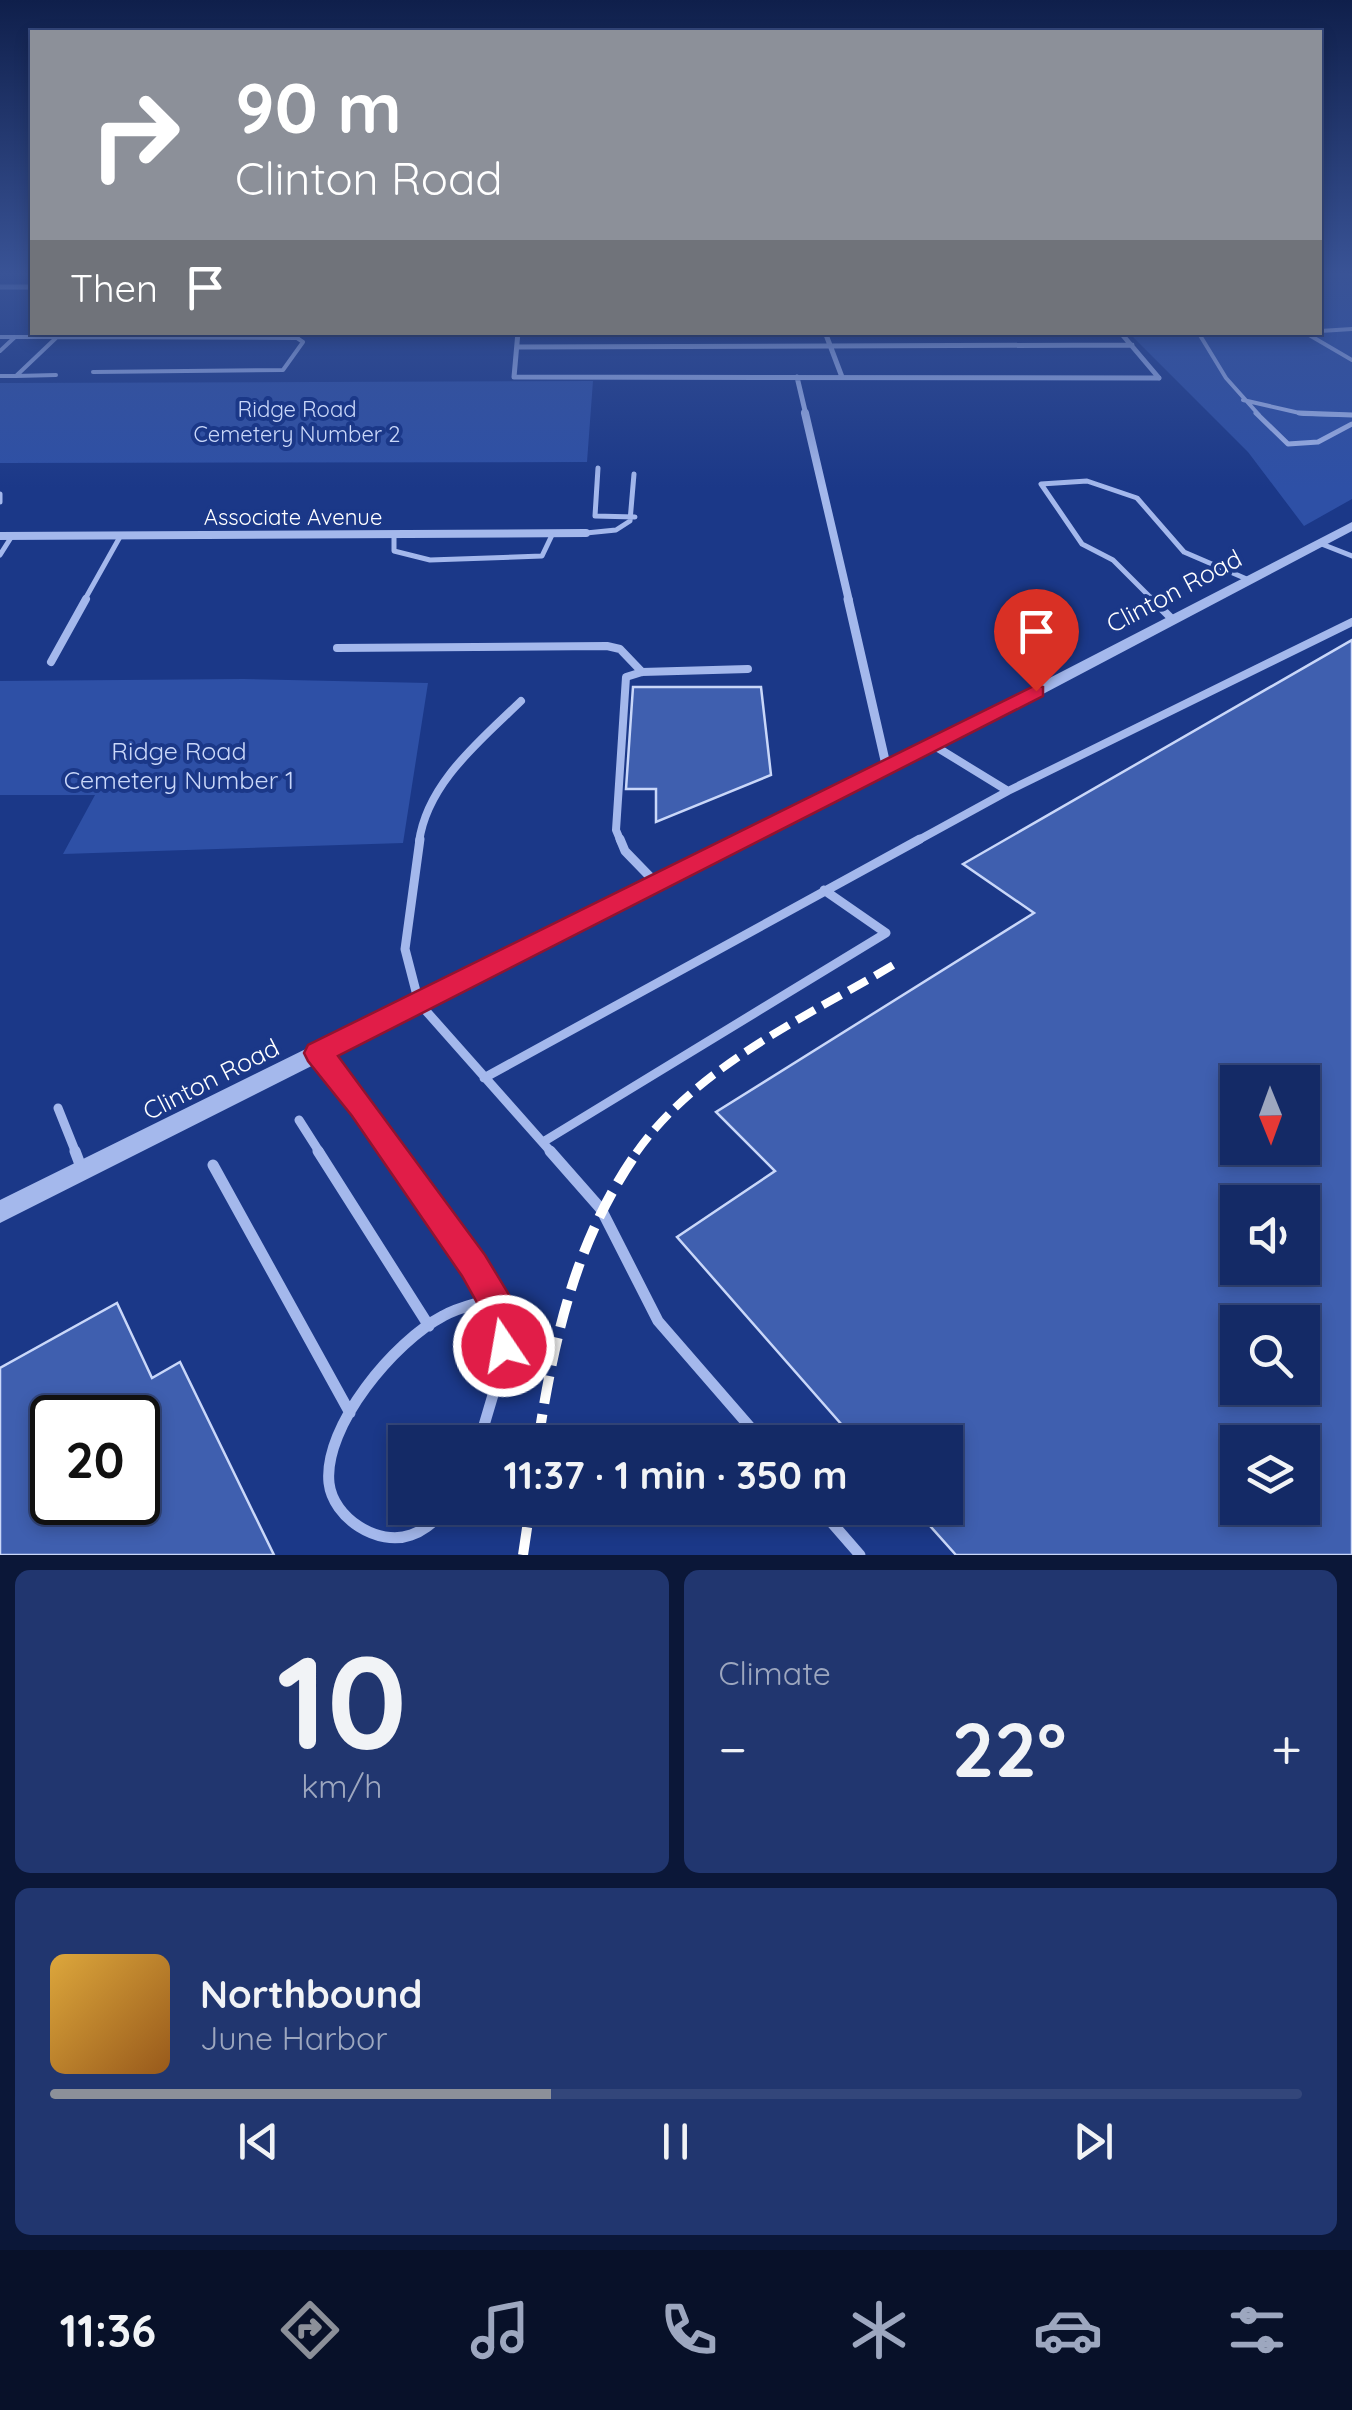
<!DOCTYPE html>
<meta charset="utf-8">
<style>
body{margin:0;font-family:Quicksand,sans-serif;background:#21366f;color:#f1f3f6;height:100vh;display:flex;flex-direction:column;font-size:38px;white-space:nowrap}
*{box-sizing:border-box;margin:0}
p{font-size:32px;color:#9da7bf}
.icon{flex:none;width:55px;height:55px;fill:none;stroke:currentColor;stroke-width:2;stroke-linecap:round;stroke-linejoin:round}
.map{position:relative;height:1555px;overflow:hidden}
.panel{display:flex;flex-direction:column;gap:15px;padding:15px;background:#0b1738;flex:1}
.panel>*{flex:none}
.hud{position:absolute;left:30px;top:30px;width:1292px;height:305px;border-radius:0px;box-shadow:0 5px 15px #0003,0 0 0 2px #33467a;background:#8c9099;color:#fff;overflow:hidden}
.needle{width:65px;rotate:179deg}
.fabs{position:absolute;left:1220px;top:1065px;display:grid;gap:20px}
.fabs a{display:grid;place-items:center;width:100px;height:100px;border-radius:0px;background:#142a66;box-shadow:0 5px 15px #0003,0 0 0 2px #33467a;font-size:50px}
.speed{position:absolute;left:30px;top:1395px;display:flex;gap:20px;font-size:50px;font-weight:700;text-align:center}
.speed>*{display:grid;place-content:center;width:130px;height:130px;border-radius:50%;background:#142a66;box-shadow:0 5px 15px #0003,0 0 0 2px #33467a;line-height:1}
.speed .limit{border:5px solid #111;border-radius:15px;background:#fff;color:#111}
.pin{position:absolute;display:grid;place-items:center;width:85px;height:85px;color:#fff;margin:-102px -42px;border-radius:50% 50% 50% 0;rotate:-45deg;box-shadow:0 0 10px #0007}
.pin .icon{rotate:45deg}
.me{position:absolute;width:110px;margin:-55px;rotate:348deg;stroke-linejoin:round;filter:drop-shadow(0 0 8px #0008)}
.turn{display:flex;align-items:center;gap:35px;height:210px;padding:0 40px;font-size:45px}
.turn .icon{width:130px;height:130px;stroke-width:2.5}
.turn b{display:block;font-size:70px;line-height:85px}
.then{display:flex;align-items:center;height:95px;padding:0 40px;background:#0003;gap:20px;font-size:38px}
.big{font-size:75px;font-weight:700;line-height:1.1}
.panel .tile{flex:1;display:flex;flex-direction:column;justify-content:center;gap:15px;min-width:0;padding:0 35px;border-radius:15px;background:#21366f}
.panel .dial{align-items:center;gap:0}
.dial b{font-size:130px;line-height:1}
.song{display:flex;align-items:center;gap:30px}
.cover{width:120px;height:120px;border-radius:15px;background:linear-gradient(135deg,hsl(40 70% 55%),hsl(30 70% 35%))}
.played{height:10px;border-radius:5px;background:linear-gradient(90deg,#8c9099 40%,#33467a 40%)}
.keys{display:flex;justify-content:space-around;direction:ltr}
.heat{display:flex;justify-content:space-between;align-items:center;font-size:55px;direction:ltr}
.panel .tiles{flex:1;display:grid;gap:15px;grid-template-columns:1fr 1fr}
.tile:last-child{grid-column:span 2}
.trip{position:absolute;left:388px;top:1425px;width:575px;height:100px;border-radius:0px;background:#142a66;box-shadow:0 5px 15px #0003,0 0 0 2px #33467a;font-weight:700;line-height:100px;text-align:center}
.dock{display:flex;height:160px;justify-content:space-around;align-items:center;background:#081129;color:#9da7bf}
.dock .icon{width:70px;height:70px}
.dock .selected{color:#8c9099}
.dock b{font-size:45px;color:#f1f3f6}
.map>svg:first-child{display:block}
.green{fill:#2e50a6}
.building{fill:#3f5faf;stroke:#c9d7f9;stroke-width:2.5;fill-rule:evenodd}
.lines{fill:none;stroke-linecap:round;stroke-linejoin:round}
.service-far4{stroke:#a4b8ec;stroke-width:4}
.service-far3{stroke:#a4b8ec;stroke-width:5}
.service-far2{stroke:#a4b8ec;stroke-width:8}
.service-far1{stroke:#a4b8ec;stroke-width:9}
.service{stroke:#a4b8ec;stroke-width:11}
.minor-far2{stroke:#a4b8ec;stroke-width:5}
.minor-far1{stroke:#a4b8ec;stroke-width:8}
.minor{stroke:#a4b8ec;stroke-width:9}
.tertiary{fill:#a4b8ec;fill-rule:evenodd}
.rail-far1{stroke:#fff;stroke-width:8;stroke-dasharray:21 9;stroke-linecap:butt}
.rail{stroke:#fff;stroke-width:10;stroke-dasharray:28 11;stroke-linecap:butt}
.route{fill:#e11d48;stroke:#92132f;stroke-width:2.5}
.labels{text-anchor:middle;stroke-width:8;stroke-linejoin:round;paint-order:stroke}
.far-park-label{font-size:22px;fill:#c9d7f9;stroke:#1b3888}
.far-street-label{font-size:22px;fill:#fff;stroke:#1b3888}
.street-label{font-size:25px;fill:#fff;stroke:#1b3888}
.park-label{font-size:25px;fill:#c9d7f9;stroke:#1b3888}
</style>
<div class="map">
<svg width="1352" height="1555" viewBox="0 0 1352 1555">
<rect width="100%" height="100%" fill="#1b3888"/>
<path class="green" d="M1320,271H1352V499L1304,526L1248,452L1129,333L1320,332Z
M593,381L587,462L0,463V383Z
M243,679L428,683L403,843L63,854L95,795H0V681Z"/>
<path class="building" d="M1352,640V1555H956L914,1508H945V1442H857L677,1237L775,1171L716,1112L1034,913L963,864ZM1238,1082H1302V1148H1238ZM1238,1202H1302V1268H1238ZM1238,1322H1302V1388H1238ZM1238,1442H1302V1508H1238Z
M633,687H761L771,775L656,822V789H626Z
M117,1303L152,1378L180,1362L274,1555H0V1368ZM52,1418H138V1502H52Z"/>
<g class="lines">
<path class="service-far4" d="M1346,271L1352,274
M1320,331L1352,329
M62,332L57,337L297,338L301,332
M1198,332L1226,378L1259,415
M1304,332L1352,360
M0,337H57
M0,351L15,337
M93,372L283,370L303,342L297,338
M0,376H16L57,337
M16,376L56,375
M1243,400L1304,414L1352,415"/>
<path class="service-far3" d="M1256,413L1288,444L1318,442L1352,424
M1299,413L1352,415
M598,468L595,516L635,517
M0,494V502
M586,533L616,530L630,521L634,474
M394,534V551L430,560L542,556L553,533
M1319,543L1352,556
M0,555L12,536
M84,601L121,535
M1154,601L1113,560L1082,544L1041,484L1087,481L1137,498L1184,552L1249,580"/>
<path class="service-far2" d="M1152,599L1173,620
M337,648L607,646L620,649L642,672
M51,662L86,599
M933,745L1008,791
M419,842C427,783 480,741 521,701
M621,842L616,830L626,677L642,672L748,669
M915,842L1008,791L1352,622"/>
<path class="service-far1" d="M420,839L405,949L419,1003L552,1153
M620,839L625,851L657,884
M319,1053L393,1153
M484,1078L920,839
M58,1108L76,1153
M299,1120L320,1153
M543,1142L886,933L824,890"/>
<path class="service" d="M75,1151L81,1167
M318,1151L429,1326
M391,1151L441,1219L507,1324L501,1368L479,1442
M550,1151L601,1209L658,1321L763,1442
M213,1165L350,1413
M449,1508C437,1518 426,1530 411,1535C378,1547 333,1518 329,1483C323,1426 395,1341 443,1316C458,1307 477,1304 494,1298
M819,1508L860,1555"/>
<path class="minor-far2" d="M0,287H32
M518,332L514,377L1159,378
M825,332L842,377
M1120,332L1159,378
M517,347L1132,345
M797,377L806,415"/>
<path class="minor-far1" d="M805,413L849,601
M0,536L586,533"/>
<path class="minor" d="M848,599L887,769"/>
<path class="tertiary" d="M1352,522V531L893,773L0,1223V1200L881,765Z"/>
<path class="rail-far1" d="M636,1153C697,1066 806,1017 895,964"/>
<path class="rail" d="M538,1442C554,1337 576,1239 638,1151
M523,1555L530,1508"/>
</g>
<linearGradient id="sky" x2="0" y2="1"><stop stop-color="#0f1f4b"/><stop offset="0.56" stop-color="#395396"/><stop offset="1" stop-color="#395396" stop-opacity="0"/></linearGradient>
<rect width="1352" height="488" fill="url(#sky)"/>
<path class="route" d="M1036,685L1043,687V696L338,1056L485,1255L520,1313L525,1324L517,1358L504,1363L492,1358L487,1346L490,1326L462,1276L352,1116L308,1061L304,1053L308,1045Z"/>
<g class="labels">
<g class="far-park-label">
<text x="297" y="417">Ridge Road<tspan x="297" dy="25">Cemetery Number 2</tspan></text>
</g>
<g class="far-street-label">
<text x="293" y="525">Associate Avenue</text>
</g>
<g class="street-label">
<text transform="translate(1174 591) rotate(-28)" y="9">Clinton Road</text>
<text transform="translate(211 1079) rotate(-27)" y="9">Clinton Road</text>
</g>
<g class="park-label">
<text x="179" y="760">Ridge Road<tspan x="179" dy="29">Cemetery Number 1</tspan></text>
</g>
</g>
</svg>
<div class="fabs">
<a><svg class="needle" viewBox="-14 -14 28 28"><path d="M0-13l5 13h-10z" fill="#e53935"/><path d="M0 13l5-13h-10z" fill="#9da7bf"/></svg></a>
<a><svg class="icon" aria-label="sound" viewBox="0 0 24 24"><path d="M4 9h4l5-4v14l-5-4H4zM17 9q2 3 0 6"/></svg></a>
<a><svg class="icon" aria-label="search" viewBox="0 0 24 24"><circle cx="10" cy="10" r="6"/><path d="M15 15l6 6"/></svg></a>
<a><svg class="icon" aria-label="layers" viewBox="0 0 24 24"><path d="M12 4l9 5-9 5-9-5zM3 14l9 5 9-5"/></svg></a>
</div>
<div class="speed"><div class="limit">20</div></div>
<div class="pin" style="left:1036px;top:691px;background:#d93025"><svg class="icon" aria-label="arrive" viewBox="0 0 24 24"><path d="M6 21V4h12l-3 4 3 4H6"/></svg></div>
<svg class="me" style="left:504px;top:1346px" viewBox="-20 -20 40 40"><circle r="17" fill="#e11d48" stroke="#fff" stroke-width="3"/><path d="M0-11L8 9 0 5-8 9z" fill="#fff"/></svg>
<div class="trip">11:37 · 1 min · 350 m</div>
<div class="hud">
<div class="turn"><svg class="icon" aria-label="right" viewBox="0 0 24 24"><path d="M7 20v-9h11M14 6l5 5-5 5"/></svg><div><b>90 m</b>Clinton Road</div></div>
<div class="then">Then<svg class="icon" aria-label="arrive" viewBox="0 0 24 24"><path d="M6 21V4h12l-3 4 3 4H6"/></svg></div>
</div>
</div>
<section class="panel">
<div class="tiles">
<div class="tile dial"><b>10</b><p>km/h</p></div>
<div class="tile"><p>Climate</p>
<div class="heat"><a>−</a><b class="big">22°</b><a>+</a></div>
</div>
<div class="tile">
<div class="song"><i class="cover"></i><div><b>Northbound</b><p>June Harbor</p></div></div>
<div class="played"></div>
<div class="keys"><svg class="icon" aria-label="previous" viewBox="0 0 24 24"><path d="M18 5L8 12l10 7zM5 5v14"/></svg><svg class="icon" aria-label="pause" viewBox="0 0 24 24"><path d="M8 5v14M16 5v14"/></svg><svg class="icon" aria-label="next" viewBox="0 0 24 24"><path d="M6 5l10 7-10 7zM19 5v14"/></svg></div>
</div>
</div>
</section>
<nav class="dock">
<b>11:36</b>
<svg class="icon selected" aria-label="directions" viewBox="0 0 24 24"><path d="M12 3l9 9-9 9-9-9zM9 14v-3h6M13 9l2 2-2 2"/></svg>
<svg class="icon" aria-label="music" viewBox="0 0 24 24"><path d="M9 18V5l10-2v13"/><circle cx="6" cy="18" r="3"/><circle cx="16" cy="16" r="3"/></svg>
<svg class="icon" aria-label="phone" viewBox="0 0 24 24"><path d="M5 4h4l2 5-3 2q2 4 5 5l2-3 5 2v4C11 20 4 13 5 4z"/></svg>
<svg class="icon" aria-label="climate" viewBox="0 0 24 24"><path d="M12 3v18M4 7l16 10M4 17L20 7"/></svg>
<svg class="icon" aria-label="car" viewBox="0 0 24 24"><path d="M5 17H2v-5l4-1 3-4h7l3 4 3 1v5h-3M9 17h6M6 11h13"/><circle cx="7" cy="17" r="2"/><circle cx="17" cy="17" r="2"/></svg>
<svg class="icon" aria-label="filters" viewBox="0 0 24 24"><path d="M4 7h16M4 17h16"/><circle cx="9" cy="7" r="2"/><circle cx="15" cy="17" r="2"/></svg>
</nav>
